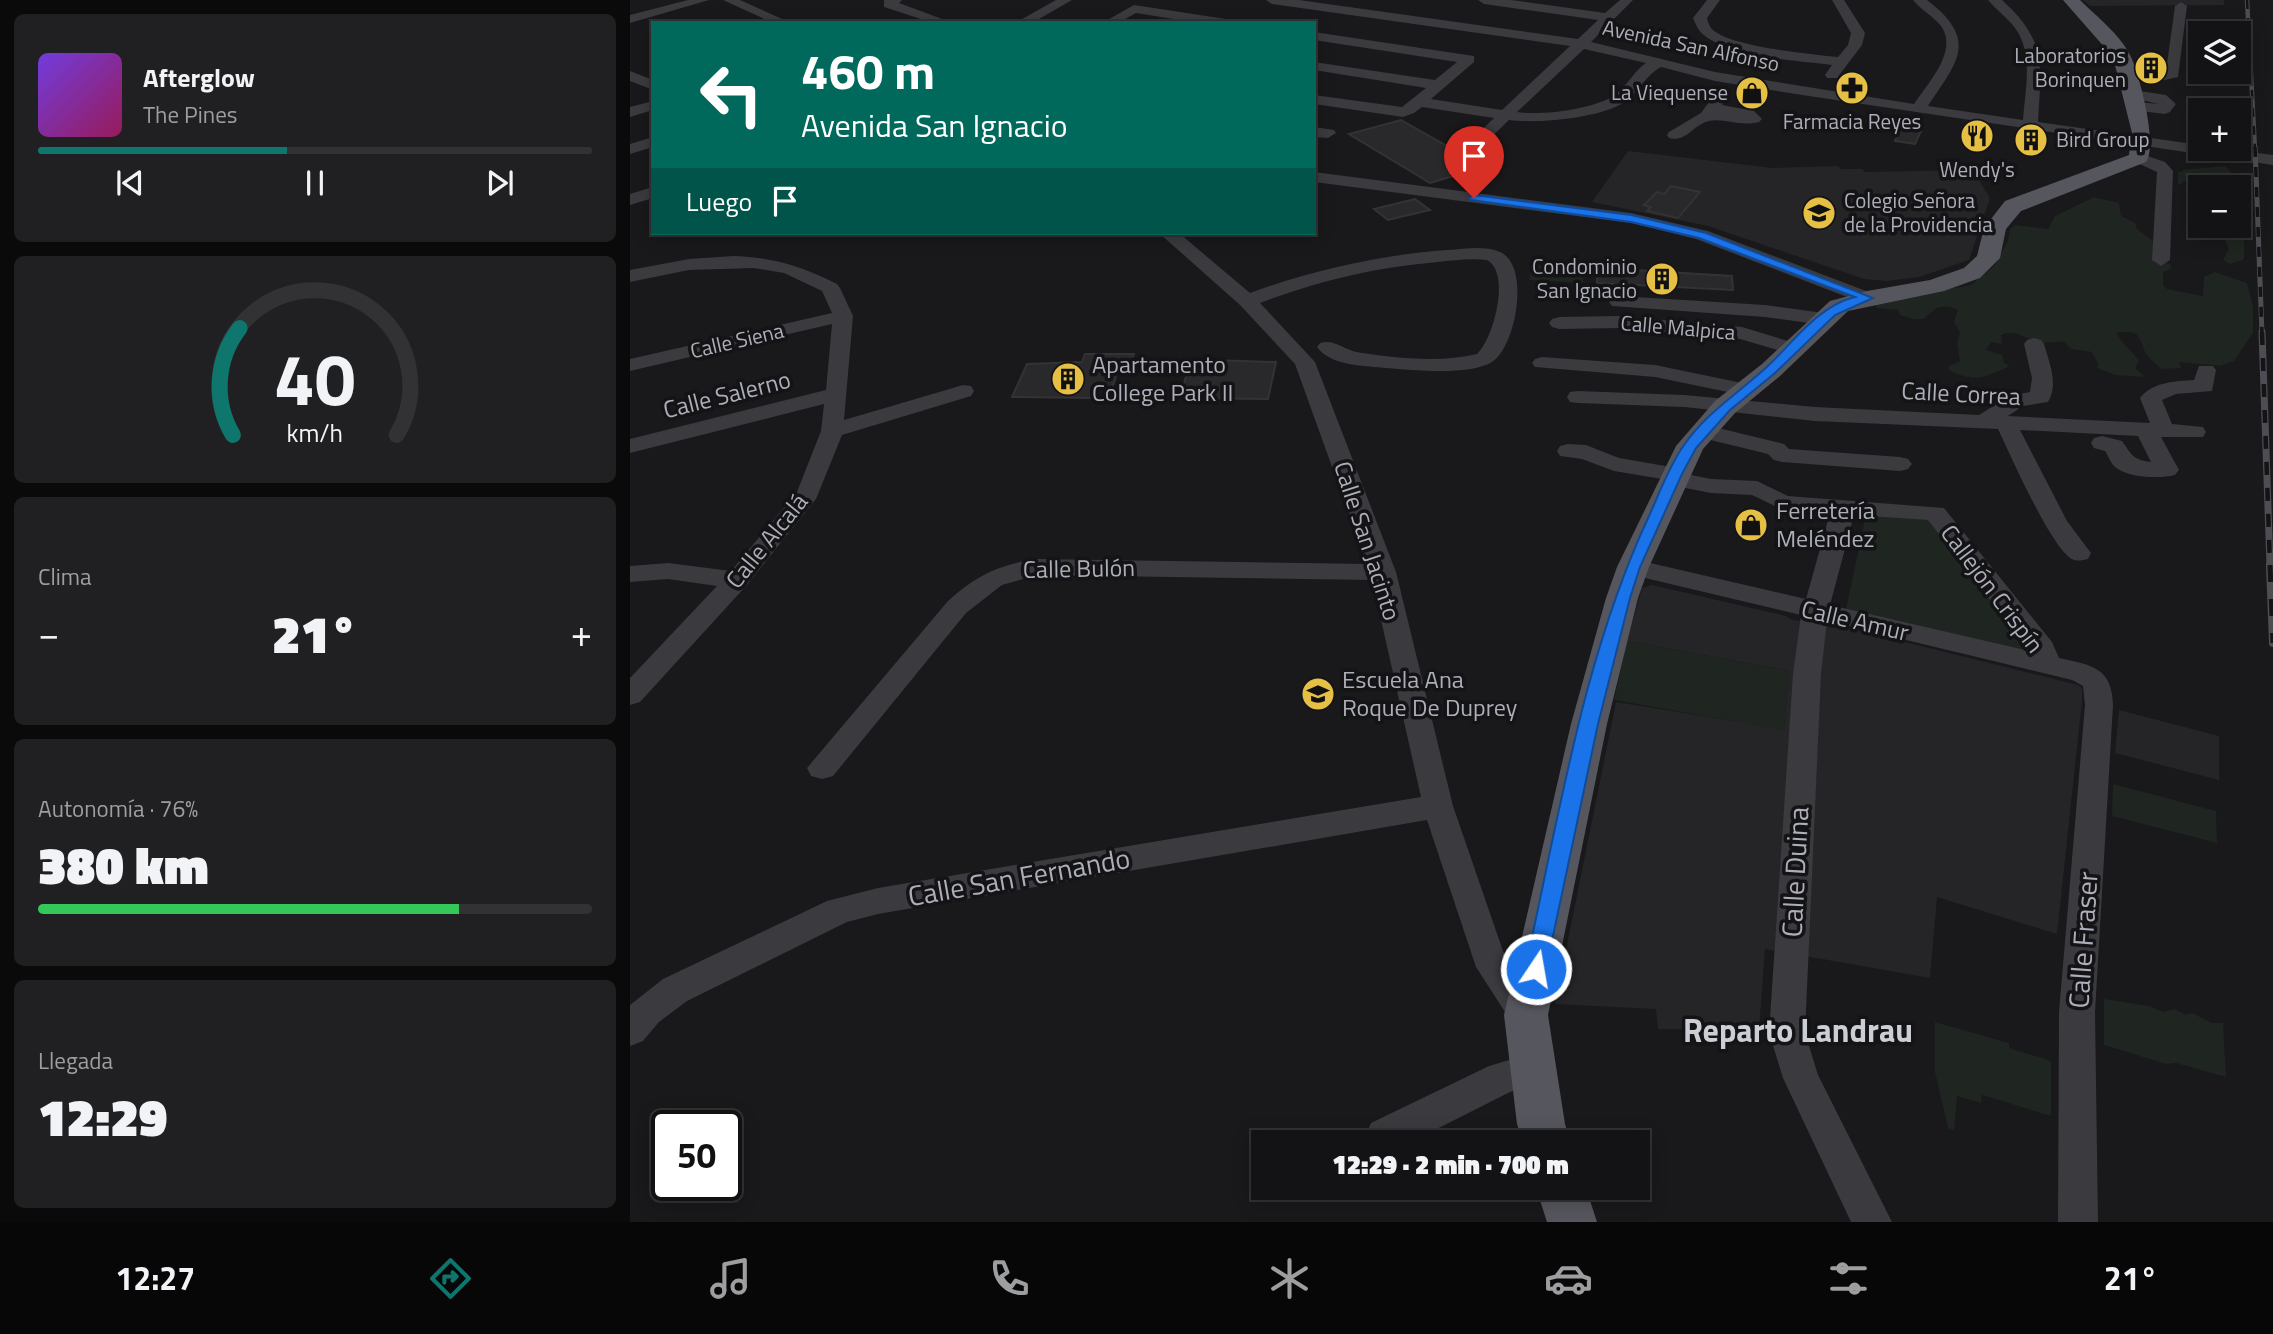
<!DOCTYPE html>
<html lang="es">
<meta charset="utf-8">
<style>
body{margin:0;font-family:"Titillium Web",sans-serif;background:#202022;color:#f1f3f6;height:100vh;display:flex;flex-direction:column;font-size:26px;white-space:nowrap}
*{box-sizing:border-box;margin:0}
p{font-size:23px;color:#9d9ea0}
.icon{flex:none;width:38px;height:38px;fill:none;stroke:currentColor;stroke-width:2;stroke-linecap:round;stroke-linejoin:round}
.map{position:relative;flex:1;overflow:hidden}
.side{display:flex;flex-direction:column;gap:14px;padding:14px;background:#0a0a0b;width:630px}
.side>*{flex:none}
.guide{position:absolute;left:21px;top:21px;width:665px;height:214px;border-radius:0px;box-shadow:0 4px 18px #0003,0 0 0 2px #323234;background:#00695c;color:#fff;overflow:hidden}
.buttons{position:absolute;left:1558px;top:21px;display:grid;gap:14px}
.buttons a{display:grid;place-items:center;width:63px;height:63px;border-radius:0px;background:#131214;box-shadow:0 4px 18px #0003,0 0 0 2px #323234;font-size:35px}
.speed{position:absolute;left:21px;top:1110px;display:flex;gap:14px;font-size:35px;font-weight:700;text-align:center}
.speed>*{display:grid;place-content:center;width:91px;height:91px;border-radius:50%;background:#131214;box-shadow:0 4px 18px #0003,0 0 0 2px #323234;line-height:1}
.speed .limit{border:4px solid #111;border-radius:10px;background:#fff;color:#111}
.pin{position:absolute;display:grid;place-items:center;width:60px;height:60px;color:#fff;margin:-72px -30px;border-radius:50% 50% 50% 0;rotate:-45deg;box-shadow:0 0 7px #0007}
.pin .icon{rotate:45deg}
.me{position:absolute;width:77px;margin:-38px;rotate:12deg;stroke-linejoin:round;filter:drop-shadow(0 0 5px #0008)}
.turn{display:flex;align-items:center;gap:24px;height:147px;padding:0 35px;font-size:32px}
.turn .icon{width:91px;height:91px;stroke-width:2.5}
.turn b{display:block;font-size:49px;line-height:60px}
.then{display:flex;align-items:center;height:66px;padding:0 35px;background:#0003;gap:14px;font-size:26px}
.big{font-size:52px;font-weight:800;line-height:1.1}
.side .card{flex:1;display:flex;flex-direction:column;justify-content:center;gap:10px;min-width:0;padding:0 24px;border-radius:10px;background:#202022}
.side .dial{align-items:center;gap:0}
.dial svg{height:182px;overflow:visible;fill:none;stroke:#323234;stroke-width:7;stroke-linecap:round;text-anchor:middle}
.dial text{fill:#f1f3f6;stroke:none}
.song{display:flex;align-items:center;gap:21px}
.cover{width:84px;height:84px;border-radius:10px;background:linear-gradient(135deg,hsl(260 70% 55%),hsl(330 70% 35%))}
.played{height:7px;border-radius:4px;background:linear-gradient(90deg,#0f766e 45%,#323234 45%)}
.keys{display:flex;justify-content:space-around;direction:ltr}
.heat{display:flex;justify-content:space-between;align-items:center;font-size:38px;direction:ltr}
.charge{height:10px;border-radius:5px;background:linear-gradient(90deg,#34c759 76%,#323234 0)}
.trip{position:absolute;left:621px;top:1130px;width:399px;height:70px;border-radius:0px;background:#131214;box-shadow:0 4px 18px #0003,0 0 0 2px #323234;font-weight:800;line-height:70px;text-align:center}
.menu{display:flex;height:112px;justify-content:space-around;align-items:center;background:#080708;color:#9d9ea0}
.menu .icon{width:49px;height:49px}
.menu .active{color:#0f766e}
.menu b{font-size:32px;color:#f1f3f6}
main{display:flex;flex:1;min-height:0}
.map>svg:first-child{display:block}
.built{fill:#252427}
.green{fill:#1f2520}
.building{fill:#29292b;stroke:#333336;stroke-width:2}
.lines{fill:none;stroke-linecap:round;stroke-linejoin:round}
.minor{fill:#3a3a3f;fill-rule:evenodd}
.major{fill:#56575e;fill-rule:evenodd}
.rail-far3-casing{stroke:#4d4e54;stroke-width:4.5}
.rail-far2-casing{stroke:#4d4e54;stroke-width:5}
.rail-far1-casing{stroke:#4d4e54;stroke-width:7}
.rail-casing{stroke:#4d4e54;stroke-width:8}
.rail-far3{stroke:#141315;stroke-width:2.5;stroke-dasharray:9;stroke-linecap:butt}
.rail-far2{stroke:#141315;stroke-width:3.5;stroke-dasharray:10;stroke-linecap:butt}
.rail-far1{stroke:#141315;stroke-width:4.5;stroke-dasharray:13;stroke-linecap:butt}
.rail{stroke:#141315;stroke-width:5;stroke-dasharray:17;stroke-linecap:butt}
.route{fill:#1a73e8;stroke:#114b97;stroke-width:2}
.labels{text-anchor:middle;stroke-width:7;stroke-linejoin:round;paint-order:stroke}
.far-street-label{font-size:21px;fill:#acaeb9;stroke:#141315}
.far-poi-label{font-size:21px;fill:#acaeb9;stroke:#141315;text-anchor:end}
.poi-label{font-size:24px;fill:#acaeb9;stroke:#141315;text-anchor:start}
.street-label{font-size:24px;fill:#acaeb9;stroke:#141315}
.near-street-label{font-size:28px;fill:#acaeb9;stroke:#141315}
.near-neighbourhood-label{font-size:32px;font-weight:bold;fill:#ccced5;stroke:#141315}
</style>
<main>
<section class="side">
<div class="card">
<div class="song"><i class="cover"></i><div><b>Afterglow</b><p>The Pines</p></div></div>
<div class="played"></div>
<div class="keys"><svg class="icon" aria-label="previous" viewBox="0 0 24 24"><path d="M18 5L8 12l10 7zM5 5v14"/></svg><svg class="icon" aria-label="pause" viewBox="0 0 24 24"><path d="M8 5v14M16 5v14"/></svg><svg class="icon" aria-label="next" viewBox="0 0 24 24"><path d="M6 5l10 7-10 7zM19 5v14"/></svg></div>
</div>
<div class="card dial"><svg viewBox="0 0 100 80">
<path d="M14 69A42 42 0 1 1 86 69"/>
<path d="M14 69A42 42 0 0 1 17 22" stroke="#0f766e"/>
<text x="50" y="56" font-size="32" font-weight="700">40</text>
<text x="50" y="72" font-size="11">km/h</text>
</svg></div>
<div class="card"><p>Clima</p>
<div class="heat"><a>−</a><b class="big">21°</b><a>+</a></div>
</div>
<div class="card"><p>Autonomía · 76%</p><b class="big">380 km</b><div class="charge"></div></div>
<div class="card"><p>Llegada</p><b class="big">12:29</b></div>
</section>
<div class="map">
<svg width="1643" height="1222" viewBox="0 0 1643 1222">
<rect width="100%" height="100%" fill="#19181a"/>
<path class="built" d="M1453,0H1594V5L1460,6Z
M998,151L1143,168L1208,166L1211,169H1232L1235,172L1343,170L1360,198L1339,260L1289,277L1257,281L1234,279L1078,226L962,202Z
M1022,585L1156,616L1162,620L1206,625L1448,685L1452,688V701L1427,934L1307,897L1300,978L1135,949L1129,1030L1028,1029L1026,1009L925,1004L986,702L1154,729L1159,671L997,641L1012,588Z
M1489,710L1589,736V780L1485,753Z"/>
<path class="green" d="M1596,166L1603,175L1593,176L1594,187L1553,181L1552,184H1548V171L1553,172L1552,170Z
M1464,197L1489,203L1491,216L1505,223L1507,229L1522,240L1532,262L1540,264L1541,269L1533,272V285L1537,289L1573,296L1574,277L1585,272L1617,283L1623,306V333L1604,361L1590,366L1549,362L1551,368L1531,369C1526,364 1518,358 1515,352C1509,336 1509,329 1487,333C1490,342 1503,352 1509,361L1505,368L1515,377L1486,375L1467,368L1468,364L1462,352L1441,349L1434,342C1426,341 1420,343 1412,343C1398,342 1387,328 1371,335L1372,344L1361,342L1356,350L1372,355L1374,363L1380,366C1354,377 1347,384 1319,370V366L1330,361L1327,341L1330,333L1324,322L1328,310C1312,303 1306,307 1294,319H1283L1270,315L1268,310L1247,308L1245,303L1341,285L1364,266L1378,241L1380,229L1386,225L1418,229L1425,216Z
M1605,232L1614,236V258L1613,260L1600,264L1593,260L1599,249L1594,237L1595,233Z
M902,265L954,268L953,283L899,280Z
M1237,510L1303,515L1405,649L1400,651L1216,609Z
M997,641L1159,671L1154,730L984,700Z
M1483,784L1586,811L1587,843L1482,816Z
M1474,999L1519,1006L1533,1012L1544,1009L1556,1015L1562,1013L1582,1023H1593L1596,1077L1546,1063L1536,1064L1474,1045Z
M1305,1022L1379,1043V1048L1421,1061V1116L1352,1095L1351,1103L1327,1096L1324,1130L1318,1128L1305,1072Z"/>
<path class="building" d="M771,120L854,167L800,183L719,134Z
M1343,125L1357,127L1352,142L1337,140Z
M1271,128L1291,131L1285,144L1265,141Z
M1041,186L1070,192L1048,218L1017,211L1021,207L1014,205L1027,192L1034,194Z
M785,199L800,210L758,220L744,209Z
M987,269L1102,276L1103,290L967,283V270Z
M455,354H504L498,371H488L482,388H468L464,398L382,397L397,364L452,362Z
M580,360L646,362L638,399L550,398L560,362Z
M1112,512L1134,517L1130,534L1108,530Z"/>
<g class="lines">
<path class="minor" d="M58,0H79L0,23V15Z
M93,0H110L161,23H143Z
M254,0H272L269,3L323,23H303L254,7Z
M426,0H442L402,23H385Z
M636,0H669L948,39L968,20L854,4L848,0H881L975,13L990,0H1003L961,42L1085,72L1284,104C1297,84 1329,51 1311,26C1303,16 1291,10 1283,0H1297C1349,40 1328,61 1298,106L1393,120C1395,91 1404,53 1385,28C1377,17 1366,10 1358,0H1372C1418,42 1411,65 1408,122L1570,145V149H1597L1643,155V165L1172,95L1085,81L1031,67C1016,75 1009,91 996,101C973,118 907,124 879,120L849,149L843,151L835,146L864,118L792,107L784,113L773,117L684,104V95L772,107L796,88L684,70V62L805,80L827,62L684,40V32L844,56V62L801,99L872,110L940,46L642,4ZM954,49L1016,63C1004,71 997,86 985,95C965,109 911,116 887,112Z
M1077,0H1090L1077,18C1078,22 1079,25 1081,28C1097,47 1182,54 1208,57L1218,45L1221,33L1202,0H1214L1235,33L1232,45L1207,78H1197L1195,75L1202,65C1166,60 1104,58 1075,36C1069,32 1066,25 1063,18Z
M1551,2L1557,6L1548,77L1530,81L1494,79L1492,76L1494,73L1499,72L1536,71L1545,6Z
M504,5L596,19L602,23H568L506,13L488,23H472Z
M0,71L23,80V90L0,81Z
M1503,90L1536,95L1546,104L1540,112L1535,114L1502,110L1499,107L1507,102L1529,104L1498,97L1496,94L1498,91Z
M1087,96L1095,101L1092,105L1124,111L1132,119L1129,122C1109,127 1095,118 1079,121C1064,124 1056,143 1039,138L1037,135L1039,132L1071,113L1082,98Z
M23,101V110L0,117V107Z
M684,127L704,130L706,133L698,138L684,137Z
M23,137V147L0,154V144Z
M1509,153L1535,162L1543,171L1540,260L1531,266L1522,260L1527,172L1503,161L1501,158L1503,155Z
M684,172L1001,213L1078,231L1244,294L1247,298L1237,304L1230,302L1066,239L1001,223L684,182Z
M23,187V198L0,205V194Z
M529,233H549L620,293C683,270 750,255 817,250C835,249 854,245 870,252C901,265 886,347 862,362C839,376 783,370 757,368C736,366 700,366 687,347L690,343C704,339 713,349 726,352C763,358 810,363 847,354C864,338 881,273 857,260C841,258 824,260 808,262C747,267 687,281 630,303L685,362L766,572L823,806L873,951L914,1015L908,1026L896,1030L884,1026L846,967L797,820L248,914L217,922L57,1001L29,1022L13,1041L0,1046V1005L33,979L197,901L248,888L791,797L742,580L407,575L372,585L336,613L203,776L192,779L181,776L177,768L318,601C345,576 370,564 407,559L737,564L665,364L610,305Z
M103,256C142,257 172,266 207,284L210,288L223,316L214,420L333,385L341,386L344,391L341,396L212,435L186,499L116,586L10,702L0,705V678L87,586L38,579L0,582V566L38,563L101,571L167,492L191,431L194,404L0,453V439L196,390L202,324L0,371V359L202,313L192,291L154,273L124,268L59,270L0,282V270L59,259Z
M989,296L1135,305L1194,313L1201,315L1204,319L1201,323L1194,325L1135,317L982,306L979,302L982,298Z
M989,316L1112,327L1171,345L1174,349L1171,353L1164,355L1110,339L989,328L929,329L922,327L919,323L922,319L929,317Z
M1404,338L1411,340L1414,344C1419,362 1429,384 1418,402L1393,406L1378,416L1520,423L1510,398C1522,382 1546,381 1564,380L1569,366H1583L1586,370L1582,391L1546,394L1532,400L1542,424L1573,427L1576,432L1573,437H1531L1549,470L1545,475C1529,479 1496,478 1484,466C1480,462 1478,455 1475,451L1464,448L1461,443L1464,438L1472,436L1492,441C1502,455 1503,460 1521,462L1508,436L1390,430L1437,521L1461,553L1458,559C1453,560 1447,562 1442,559C1421,548 1380,454 1368,429L1185,421L1054,407L948,403L940,402L937,397L940,392L948,391L1054,395L1185,407L1349,415L1379,396L1400,392L1402,378L1394,344L1397,340Z
M912,357L1025,365L1117,384L1125,385L1128,390L1125,395L1117,396L1025,377L905,367L902,363L905,359Z
M1072,424L1154,444L1159,449L1270,457L1278,459L1282,464L1278,469L1270,471L1152,462L1144,460L1138,454L1064,436L1061,431L1064,426Z
M938,444L956,445L989,458L1053,469L1056,474L1081,479L1127,481L1158,496L1314,508L1422,642L1429,658C1461,665 1482,667 1483,705L1465,1012L1468,1222H1428L1429,1012L1455,705L1453,686L1442,680L1197,621L1191,674L1175,1033L1188,1075L1262,1222H1221L1153,1078L1139,1033L1163,674L1171,615L994,573L990,567L994,561L1003,559L1176,599L1200,513L1153,510L1122,495L1081,493L1035,484L1032,479L984,471L952,459L930,456L927,451L930,446ZM1224,515L1298,520L1400,651L1200,605Z
M903,1053L916,1057L921,1069L916,1081L880,1092L779,1143H738L735,1136L741,1123L859,1066Z"/>
<path class="major" d="M1433,0H1450C1467,17 1491,35 1501,57C1510,77 1528,145 1516,162L1391,211L1376,229L1370,258L1350,278L1314,291L1218,311L1150,376L1105,413L1073,449L1019,567L1008,598L977,724L918,1015L935,1124L941,1143H893L887,1124L874,1015L941,724L976,598L987,567L1046,446L1085,401L1132,364L1200,301L1237,291L1300,280L1334,268L1347,256L1354,228L1375,201L1499,155L1502,133L1483,57Z
M906,1188H956L967,1222H917Z"/>
<defs>
<path id="rail-far3" d="M1617,0L1625,149"/>
<path id="rail-far2" d="M1625,147L1632,334"/>
<path id="rail-far1" d="M1632,332L1640,566"/>
<path id="rail" d="M1640,565L1643,643"/>
</defs>
<use href="#rail-far3" class="rail-far3-casing"/>
<use href="#rail-far2" class="rail-far2-casing"/>
<use href="#rail-far1" class="rail-far1-casing"/>
<use href="#rail" class="rail-casing"/>
<use href="#rail-far3" class="rail-far3"/>
<use href="#rail-far2" class="rail-far2"/>
<use href="#rail-far1" class="rail-far1"/>
<use href="#rail" class="rail"/>
</g>
<path class="route" d="M844,195L1001,215L1076,233L1243,298L1205,315L1145,373L1100,410L1066,448L1052,474L1010,567L1000,598L968,724L916,969L913,975L906,978L898,975L895,969C929,817 953,657 1019,516C1030,492 1039,466 1054,445C1077,412 1110,392 1139,365C1164,341 1190,305 1225,297L1069,238L1001,222L841,200L839,198Z"/>
<defs>
<symbol id="building-disc" viewBox="-11 -11 22 22"><circle r="9.5" fill="#e6c045" stroke="#141315"/><path d="M-4-6H4V6H1V3H-1V6H-4ZM-2.5-4.3h1.7v1.8h-1.7ZM.8-4.3h1.7v1.8H.8ZM-2.5-1h1.7V.8h-1.7ZM.8-1h1.7V.8H.8Z" fill="#111"/></symbol>
<symbol id="pharmacy-disc" viewBox="-11 -11 22 22"><circle r="9.5" fill="#e6c045" stroke="#141315"/><path d="M-2-6h4v4h4v4h-4v4h-4v-4h-4v-4h4Z" fill="#111"/></symbol>
<symbol id="shop-disc" viewBox="-11 -11 22 22"><circle r="9.5" fill="#e6c045" stroke="#141315"/><path d="M-5-2.5h2.3a2.7 3.5 0 0 1 5.4 0H5L5.5 6h-11ZM-1.5-2.5h3a1.5 2.3 0 0 0-3 0Z" fill="#111"/></symbol>
<symbol id="restaurant-disc" viewBox="-11 -11 22 22"><circle r="9.5" fill="#e6c045" stroke="#141315"/><path d="M-5-6h1v4h1v-4h1v4h1v-4h1v5L-1.5 .5V6h-2V.5L-5-1ZM5-6V6H3V1.5H1.5Q1.5-4 5-6Z" fill="#111"/></symbol>
<symbol id="school-disc" viewBox="-11 -11 22 22"><circle r="9.5" fill="#e6c045" stroke="#141315"/><path d="M0-5L7-2L0 1L-7-2ZM-4 1L0 2.5L4 1V4Q0 6-4 4Z" fill="#111"/></symbol>
</defs>
<g fill-rule="evenodd">
<use href="#building-disc" x="1502" y="49" width="38" height="38"/>
<use href="#pharmacy-disc" x="1203" y="69" width="38" height="38"/>
<use href="#shop-disc" x="1103" y="74" width="38" height="38"/>
<use href="#restaurant-disc" x="1328" y="117" width="38" height="38"/>
<use href="#building-disc" x="1382" y="121" width="38" height="38"/>
<use href="#school-disc" x="1170" y="194" width="38" height="38"/>
<use href="#building-disc" x="1013" y="260" width="38" height="38"/>
<use href="#building-disc" x="419" y="360" width="38" height="38"/>
<use href="#shop-disc" x="1102" y="506" width="38" height="38"/>
<use href="#school-disc" x="669" y="675" width="38" height="38"/>
</g>
<g class="labels">
<g class="far-street-label">
<text transform="translate(1061 46) rotate(12)" y="7">Avenida San Alfonso</text>
<text transform="translate(1048 328) rotate(5)" y="7">Calle Malpica</text>
<text transform="translate(107 341) rotate(-13)" y="7">Calle Siena</text>
</g>
<g class="far-poi-label">
<text x="1496" y="63">Laboratorios<tspan x="1496" dy="24">Borinquen</tspan></text>
<text x="1098" y="100">La Viequense</text>
<text x="1222" y="129" text-anchor="middle">Farmacia Reyes</text>
<text x="1426" y="147" text-anchor="start">Bird Group</text>
<text x="1347" y="177" text-anchor="middle">Wendy's</text>
<text x="1214" y="208" text-anchor="start">Colegio Señora<tspan x="1214" dy="24">de la Providencia</tspan></text>
<text x="1007" y="274">Condominio<tspan x="1007" dy="24">San Ignacio</tspan></text>
</g>
<g class="poi-label">
<text x="462" y="373">Apartamento<tspan x="462" dy="28">College Park II</tspan></text>
<text x="1146" y="519">Ferretería<tspan x="1146" dy="28">Meléndez</tspan></text>
<text x="712" y="688">Escuela Ana<tspan x="712" dy="28">Roque De Duprey</tspan></text>
</g>
<g class="street-label">
<text transform="translate(1331 394) rotate(3)" y="8">Calle Correa</text>
<text transform="translate(97 395) rotate(-14)" y="8">Calle Salerno</text>
<text transform="translate(137 541) rotate(-51)" y="8">Calle Alcalá</text>
<text transform="translate(737 541) rotate(72)" y="8">Calle San Jacinto</text>
<text transform="translate(449 569) rotate(-1)" y="8">Calle Bulón</text>
<text transform="translate(1362 589) rotate(53)" y="8">Callejón Crispín</text>
<text transform="translate(1225 621) rotate(13)" y="8">Calle Amur</text>
</g>
<g class="near-street-label">
<text transform="translate(1165 872) rotate(-87)" y="10">Calle Duina</text>
<text transform="translate(389 877) rotate(-10)" y="10">Calle San Fernando</text>
<text transform="translate(1453 940) rotate(-86)" y="10">Calle Fraser</text>
</g>
<g class="near-neighbourhood-label">
<text x="1168" y="1042">Reparto Landrau</text>
</g>
</g>
</svg>
<div class="buttons">
<a><svg class="icon" aria-label="layers" viewBox="0 0 24 24"><path d="M12 4l9 5-9 5-9-5zM3 14l9 5 9-5"/></svg></a>
<a>+</a>
<a>−</a>
</div>
<div class="speed"><div class="limit">50</div></div>
<div class="pin" style="left:844px;top:198px;background:#d93025"><svg class="icon" aria-label="arrive" viewBox="0 0 24 24"><path d="M6 21V4h12l-3 4 3 4H6"/></svg></div>
<svg class="me" style="left:906px;top:969px" viewBox="-20 -20 40 40"><circle r="17" fill="#1a73e8" stroke="#fff" stroke-width="3"/><path d="M0-11L8 9 0 5-8 9z" fill="#fff"/></svg>
<div class="trip">12:29 · 2 min · 700 m</div>
<div class="guide">
<div class="turn"><svg class="icon" aria-label="left" viewBox="0 0 24 24"><path d="M17 20v-9H6M10 6l-5 5 5 5"/></svg><div><b>460 m</b>Avenida San Ignacio</div></div>
<div class="then">Luego<svg class="icon" aria-label="arrive" viewBox="0 0 24 24"><path d="M6 21V4h12l-3 4 3 4H6"/></svg></div>
</div>
</div>
</main>
<nav class="menu">
<b>12:27</b>
<svg class="icon active" aria-label="directions" viewBox="0 0 24 24"><path d="M12 3l9 9-9 9-9-9zM9 14v-3h6M13 9l2 2-2 2"/></svg>
<svg class="icon" aria-label="music" viewBox="0 0 24 24"><path d="M9 18V5l10-2v13"/><circle cx="6" cy="18" r="3"/><circle cx="16" cy="16" r="3"/></svg>
<svg class="icon" aria-label="phone" viewBox="0 0 24 24"><path d="M5 4h4l2 5-3 2q2 4 5 5l2-3 5 2v4C11 20 4 13 5 4z"/></svg>
<svg class="icon" aria-label="climate" viewBox="0 0 24 24"><path d="M12 3v18M4 7l16 10M4 17L20 7"/></svg>
<svg class="icon" aria-label="car" viewBox="0 0 24 24"><path d="M5 17H2v-5l4-1 3-4h7l3 4 3 1v5h-3M9 17h6M6 11h13"/><circle cx="7" cy="17" r="2"/><circle cx="17" cy="17" r="2"/></svg>
<svg class="icon" aria-label="filters" viewBox="0 0 24 24"><path d="M4 7h16M4 17h16"/><circle cx="9" cy="7" r="2"/><circle cx="15" cy="17" r="2"/></svg>
<b>21°</b>
</nav>
